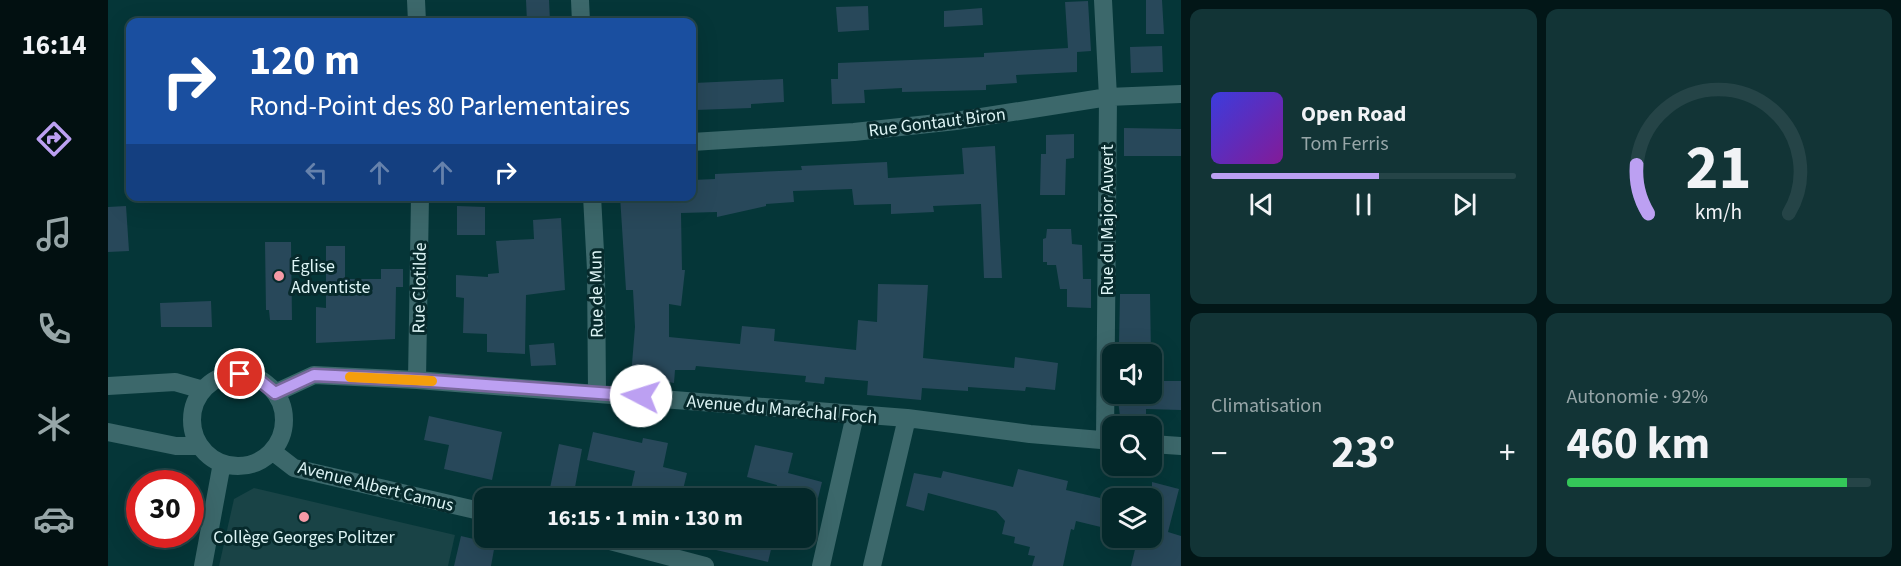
<!DOCTYPE html>
<html lang="fr">
<meta charset="utf-8">
<style>
body{margin:0;font-family:"Source Sans 3",sans-serif;background:#123436;color:#f1f3f6;height:100vh;display:flex;flex-direction:column;font-size:22px;white-space:nowrap}
*{box-sizing:border-box;margin:0}
p{font-size:20px;color:#97a6a8}
.icon{flex:none;width:33px;height:33px;fill:none;stroke:currentColor;stroke-width:2;stroke-linecap:round;stroke-linejoin:round}
.map{position:relative;flex:1;overflow:hidden}
.panel{display:flex;flex-direction:column;gap:9px;padding:9px;background:#021617;width:720px}
.panel>*{flex:none}
.guide{position:absolute;left:18px;top:18px;width:570px;height:183px;border-radius:12px;box-shadow:0 6px 24px #0002,0 0 0 2px #254447;background:#1a4fa0;color:#fff;overflow:hidden}
.tools{position:absolute;left:994px;top:344px;display:grid;gap:12px}
.tools a{display:grid;place-items:center;width:60px;height:60px;border-radius:12px;background:#04282a;box-shadow:0 6px 24px #0002,0 0 0 2px #254447;font-size:30px}
.speed{position:absolute;left:18px;top:470px;display:flex;gap:12px;font-size:30px;font-weight:700;text-align:center}
.speed>*{display:grid;place-content:center;width:78px;height:78px;border-radius:50%;background:#04282a;box-shadow:0 6px 24px #0002,0 0 0 2px #254447;line-height:1}
.speed .limit{border:9px solid #d22;background:#fff;color:#111}
.pin{position:absolute;display:grid;place-items:center;width:51px;height:51px;color:#fff;margin:-26px;border:3px solid #fff;border-radius:50%;box-shadow:0 2px 6px #0007}
.me{position:absolute;width:66px;margin:-33px;rotate:275deg;stroke-linejoin:round;filter:drop-shadow(0 0 4px #0008)}
.turn{display:flex;align-items:center;gap:21px;height:126px;padding:0 24px;font-size:27px}
.turn .icon{width:78px;height:78px;stroke-width:2.5}
.turn b{display:block;font-size:42px;line-height:51px}
.lanes{display:flex;align-items:center;height:57px;padding:0 24px;background:#0003;justify-content:center;gap:30px;direction:ltr}
.lanes .off{opacity:.35}
.big{font-size:45px;font-weight:700;line-height:1.1}
.panel .widget{flex:1;display:flex;flex-direction:column;justify-content:center;gap:9px;min-width:0;padding:0 21px;border-radius:12px;background:#123436}
.panel .dial{align-items:center;gap:0}
.dial svg{height:156px;overflow:visible;fill:none;stroke:#254447;stroke-width:7;stroke-linecap:round;text-anchor:middle}
.dial text{fill:#f1f3f6;stroke:none}
.song{display:flex;align-items:center;gap:18px}
.cover{width:72px;height:72px;border-radius:9px;background:linear-gradient(135deg,hsl(240 70% 55%),hsl(290 70% 35%))}
.played{height:6px;border-radius:3px;background:linear-gradient(90deg,#bca0f2 55%,#254447 55%)}
.keys{display:flex;justify-content:space-around;direction:ltr}
.heat{display:flex;justify-content:space-between;align-items:center;font-size:33px;direction:ltr}
.charge{height:9px;border-radius:4px;background:linear-gradient(90deg,#34c759 92%,#254447 0)}
.panel .tiles{flex:1;display:grid;gap:9px;grid-template-columns:repeat(2,1fr)}
.trip{position:absolute;left:366px;top:488px;width:342px;height:60px;border-radius:12px;background:#04282a;box-shadow:0 6px 24px #0002,0 0 0 2px #254447;font-weight:700;line-height:60px;text-align:center}
main{display:flex;flex:1;min-height:0}
.dock{display:flex;flex-direction:column;width:108px;justify-content:space-around;align-items:center;background:#021011;color:#97a6a8}
.dock .icon{width:42px;height:42px}
.dock .active{color:#bca0f2}
.dock b{font-size:27px;color:#f1f3f6}
.map>svg:first-child{display:block}
.built{fill:#194346}
.building{fill:#28485a}
.lines{fill:none;stroke-linecap:round;stroke-linejoin:round}
.street{stroke:#3c686b;stroke-width:18}
.route-casing{stroke:#7a689d;stroke-width:15}
.route{stroke:#bca0f2;stroke-width:10}
.slow{stroke:#f59e0b;stroke-width:10}
.poi-dot{fill:#f49aa6;stroke:#072a2c;stroke-width:2}
.labels{text-anchor:middle;stroke-width:6;stroke-linejoin:round;paint-order:stroke}
.street-label{font-size:18px;fill:#ddf4f5;stroke:#072a2c}
.poi-label{font-size:18px;fill:#ddf4f5;stroke:#072a2c;text-anchor:start}
</style>
<main>
<nav class="dock">
<b>16:14</b>
<svg class="icon active" aria-label="directions" viewBox="0 0 24 24"><path d="M12 3l9 9-9 9-9-9zM9 14v-3h6M13 9l2 2-2 2"/></svg>
<svg class="icon" aria-label="music" viewBox="0 0 24 24"><path d="M9 18V5l10-2v13"/><circle cx="6" cy="18" r="3"/><circle cx="16" cy="16" r="3"/></svg>
<svg class="icon" aria-label="phone" viewBox="0 0 24 24"><path d="M5 4h4l2 5-3 2q2 4 5 5l2-3 5 2v4C11 20 4 13 5 4z"/></svg>
<svg class="icon" aria-label="climate" viewBox="0 0 24 24"><path d="M12 3v18M4 7l16 10M4 17L20 7"/></svg>
<svg class="icon" aria-label="car" viewBox="0 0 24 24"><path d="M5 17H2v-5l4-1 3-4h7l3 4 3 1v5h-3M9 17h6M6 11h13"/><circle cx="7" cy="17" r="2"/><circle cx="17" cy="17" r="2"/></svg>
</nav>
<div class="map">
<svg width="1073" height="566" viewBox="0 0 1073 566">
<rect width="100%" height="100%" fill="#053638"/>
<path class="built" d="M146,488L347,535L340,566H111L126,499Z"/>
<path class="building" d="M418,0H441L442,22H419Z
M1038,0H1054L1056,34H1038Z
M980,1L983,51L969,52V72L908,75L909,83L878,85V90L794,92V88L756,90L757,103L724,104L723,79H730V63L876,57V53L960,48L957,2Z
M760,6L761,30L730,32L728,7Z
M874,8L875,25L836,27V11Z
M1054,46L1055,72L1023,73L1022,47Z
M675,79L676,102L643,104V108L587,110L586,83Z
M1016,128L1073,129V156H1016Z
M966,134V158L958,159L957,195H932L933,154H938V135Z
M887,146L894,278H876L873,204L825,206L826,212L783,214V204L746,205L744,189L685,191L686,202L658,204V206L609,217V212L573,213L574,270H577L573,306L561,304V337L632,344L634,326L667,329L666,341L748,350L750,320L769,322L770,284L820,285L815,358L906,368L907,357L950,363L947,390L918,387L917,391L860,387V391L814,388L813,400L759,395L760,381L717,377L716,384L697,382L698,376L588,366L587,370H567L566,383L523,376L527,327L525,290H518L512,196H584V180L607,179V174L694,170L693,166L779,162L780,178L856,174L854,148Z
M18,206L21,251L0,252V207Z
M349,206L377,207V235H349Z
M453,218L457,290L418,295L417,354L379,352V334L355,333L356,298L348,297V275L380,277V274L391,273L388,241L426,239L425,220Z
M939,229H963L964,244L974,245L975,279H983V308L959,307V289H952L948,265H939V262H935V239L938,238Z
M157,242H183L184,320H162L161,310H158Z
M218,246H237V279H273V269H295V287H288L287,339L208,343V307L218,308Z
M1012,294H1042L1043,354H1026V343H1011Z
M103,301L104,327H53L52,303Z
M446,343L448,365L423,366L421,345Z
M1044,381H1073V410L1038,409V416H1012L1009,393H1044Z
M321,416L394,432L384,480L336,469L341,445L316,440Z
M485,432L534,443L535,438L560,443L555,467L579,473L573,498H521L527,471L479,460Z
M451,444L474,449L465,498L441,493Z
M647,445L685,453L680,473L714,482L710,498H666L669,485L639,477Z
M910,469L960,481L958,490L1005,501L1001,529L968,521L966,530L963,529L955,566H924L927,556L920,555L922,547L906,543L907,537L894,534L897,521L888,511L820,493L816,511L798,506L806,473L833,478L835,471L905,487Z
M1044,482L1071,489L1060,532L1073,536V566H1023L1030,537H1044Z
M353,536L387,544L383,566H346Z
M583,537H666L660,562L582,544Z"/>
<g class="lines">
<path class="street" d="M308,0L309,22
M472,0L473,22
M995,0L1000,97L997,440
M584,142L746,132L848,121L1000,97L1073,94
M484,196L488,270L489,392
M84 420a46 46 0 1 1 92 0a46 46 0 1 1-92 0Z
M309,380L312,196
M0,386L67,382L95,390
M167,393L206,375L309,380L799,418L922,434L1005,441
M0,432L68,446H92
M1044,444L1073,446
M164,451L186,468L376,512
M487,537L597,566
M95,566L114,463
M713,566L747,415
M764,566L799,418"/>
</g>
<g class="lines">
<defs>
<path id="route" d="M132,374L146,376L167,393L206,375L309,380L533,396"/>
</defs>
<use href="#route" class="route-casing"/>
<use href="#route" class="route"/>
<path class="slow" d="M242,377L324,381"/>
</g>
<g class="poi-dot">
<circle cx="171" cy="276" r="6"/>
<circle cx="196" cy="517" r="6"/>
</g>
<g class="labels">
<g class="street-label">
<text transform="translate(829 122) rotate(-7)" y="6">Rue Gontaut Biron</text>
<text transform="translate(999 220) rotate(-90)" y="6">Rue du Major Auvert</text>
<text transform="translate(311 288) rotate(-89)" y="6">Rue Clotilde</text>
<text transform="translate(488 294) rotate(-91)" y="6">Rue de Mun</text>
<text transform="translate(674 409) rotate(5)" y="6">Avenue du Maréchal Foch</text>
<text transform="translate(268 486) rotate(14)" y="6">Avenue Albert Camus</text>
</g>
<g class="poi-label">
<text x="183" y="272">Église<tspan x="183" dy="21">Adventiste</tspan></text>
<text x="196" y="543" text-anchor="middle">Collège Georges Politzer</text>
</g>
</g>
</svg>
<div class="tools">
<a><svg class="icon" aria-label="sound" viewBox="0 0 24 24"><path d="M4 9h4l5-4v14l-5-4H4zM17 9q2 3 0 6"/></svg></a>
<a><svg class="icon" aria-label="search" viewBox="0 0 24 24"><circle cx="10" cy="10" r="6"/><path d="M15 15l6 6"/></svg></a>
<a><svg class="icon" aria-label="layers" viewBox="0 0 24 24"><path d="M12 4l9 5-9 5-9-5zM3 14l9 5 9-5"/></svg></a>
</div>
<div class="speed"><div class="limit">30</div></div>
<div class="pin" style="left:132px;top:374px;background:#d93025"><svg class="icon" aria-label="arrive" viewBox="0 0 24 24"><path d="M6 21V4h12l-3 4 3 4H6"/></svg></div>
<svg class="me" style="left:533px;top:396px" viewBox="-20 -20 40 40"><circle r="19" fill="#fff"/><path d="M0-13L10 11 0 6-10 11z" fill="#bca0f2"/></svg>
<div class="trip">16:15 · 1 min · 130 m</div>
<div class="guide">
<div class="turn"><svg class="icon" aria-label="right" viewBox="0 0 24 24"><path d="M7 20v-9h11M14 6l5 5-5 5"/></svg><div><b>120 m</b>Rond-Point des 80 Parlementaires</div></div>
<div class="lanes"><svg class="icon off" aria-label="left" viewBox="0 0 24 24"><path d="M17 20v-9H6M10 6l-5 5 5 5"/></svg><svg class="icon off" aria-label="ahead" viewBox="0 0 24 24"><path d="M12 20V5M6 11l6-6 6 6"/></svg><svg class="icon off" aria-label="ahead" viewBox="0 0 24 24"><path d="M12 20V5M6 11l6-6 6 6"/></svg><svg class="icon" aria-label="right" viewBox="0 0 24 24"><path d="M7 20v-9h11M14 6l5 5-5 5"/></svg></div>
</div>
</div>
<section class="panel">
<div class="tiles">
<div class="widget">
<div class="song"><i class="cover"></i><div><b>Open Road</b><p>Tom Ferris</p></div></div>
<div class="played"></div>
<div class="keys"><svg class="icon" aria-label="previous" viewBox="0 0 24 24"><path d="M18 5L8 12l10 7zM5 5v14"/></svg><svg class="icon" aria-label="pause" viewBox="0 0 24 24"><path d="M8 5v14M16 5v14"/></svg><svg class="icon" aria-label="next" viewBox="0 0 24 24"><path d="M6 5l10 7-10 7zM19 5v14"/></svg></div>
</div>
<div class="widget dial"><svg viewBox="0 0 100 80">
<path d="M14 69A42 42 0 1 1 86 69"/>
<path d="M14 69A42 42 0 0 1 8 44" stroke="#bca0f2"/>
<text x="50" y="56" font-size="32" font-weight="700">21</text>
<text x="50" y="72" font-size="11">km/h</text>
</svg></div>
<div class="widget"><p>Climatisation</p>
<div class="heat"><a>−</a><b class="big">23°</b><a>+</a></div>
</div>
<div class="widget"><p>Autonomie · 92%</p><b class="big">460 km</b><div class="charge"></div></div>
</div>
</section>
</main>
